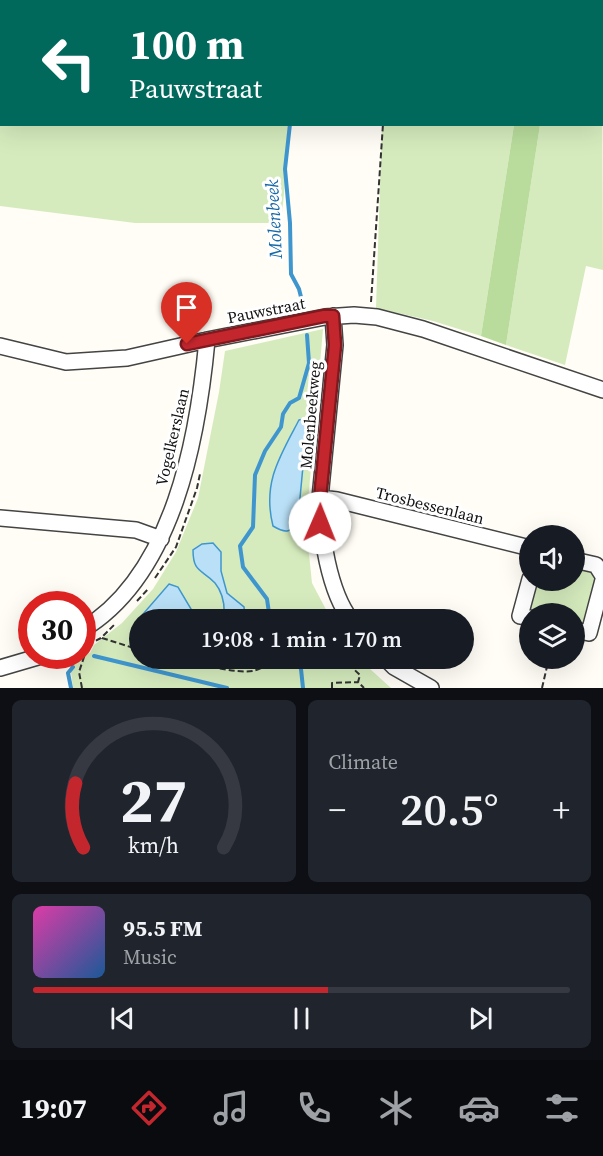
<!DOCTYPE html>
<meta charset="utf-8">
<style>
body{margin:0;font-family:"Source Serif 4",serif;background:#20242c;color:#f1f3f6;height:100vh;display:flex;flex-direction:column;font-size:22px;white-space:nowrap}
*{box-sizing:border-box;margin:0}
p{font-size:20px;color:#9ea1a6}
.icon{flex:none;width:33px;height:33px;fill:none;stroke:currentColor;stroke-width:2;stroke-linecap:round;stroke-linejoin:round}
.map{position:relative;height:688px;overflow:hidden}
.drawer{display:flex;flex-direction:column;gap:12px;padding:12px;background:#0d0f14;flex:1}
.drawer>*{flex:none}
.banner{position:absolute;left:0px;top:0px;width:603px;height:126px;box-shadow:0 6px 24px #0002;background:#00695c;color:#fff;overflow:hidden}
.controls{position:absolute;left:519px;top:525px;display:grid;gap:12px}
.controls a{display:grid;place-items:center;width:66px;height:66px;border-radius:50%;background:#171b24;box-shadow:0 6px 24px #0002;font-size:30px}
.speed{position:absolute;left:18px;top:591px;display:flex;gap:12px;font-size:30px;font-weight:700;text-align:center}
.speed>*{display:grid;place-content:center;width:78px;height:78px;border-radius:50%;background:#171b24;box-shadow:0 6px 24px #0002;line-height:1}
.speed .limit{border:9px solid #d22;background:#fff;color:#111}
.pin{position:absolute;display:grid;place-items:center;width:51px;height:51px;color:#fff;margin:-62px -26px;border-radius:50% 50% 50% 0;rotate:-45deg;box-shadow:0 0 6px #0007}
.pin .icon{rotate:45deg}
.me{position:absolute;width:66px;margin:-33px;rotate:1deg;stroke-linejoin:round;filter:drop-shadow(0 0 4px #0008)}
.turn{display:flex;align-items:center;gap:21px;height:126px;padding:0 30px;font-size:27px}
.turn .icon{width:78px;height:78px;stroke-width:2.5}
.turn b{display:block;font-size:42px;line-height:51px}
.big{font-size:45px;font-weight:600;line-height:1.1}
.drawer .card{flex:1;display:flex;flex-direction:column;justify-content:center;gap:9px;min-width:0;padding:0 21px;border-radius:9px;background:#20242c}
.drawer .dial{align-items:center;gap:0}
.dial svg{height:156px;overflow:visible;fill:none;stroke:#363941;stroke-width:7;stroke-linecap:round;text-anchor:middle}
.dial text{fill:#f1f3f6;stroke:none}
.song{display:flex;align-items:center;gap:18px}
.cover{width:72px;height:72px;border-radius:9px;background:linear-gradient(135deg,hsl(320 70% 55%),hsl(210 70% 35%))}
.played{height:6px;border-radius:3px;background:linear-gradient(90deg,#c4262e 55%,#363941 55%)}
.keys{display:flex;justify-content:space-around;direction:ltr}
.heat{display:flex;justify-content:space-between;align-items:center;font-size:33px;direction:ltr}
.drawer .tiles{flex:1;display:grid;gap:12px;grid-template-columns:1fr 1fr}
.card:last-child{grid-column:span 2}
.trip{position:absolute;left:129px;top:609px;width:345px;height:60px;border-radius:30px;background:#171b24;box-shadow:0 6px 24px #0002;font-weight:600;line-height:60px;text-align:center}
.dock{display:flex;height:96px;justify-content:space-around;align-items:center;background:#090b0e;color:#9ea1a6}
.dock .icon{width:42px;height:42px}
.dock .selected{color:#c4262e}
.dock b{font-size:27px;color:#f1f3f6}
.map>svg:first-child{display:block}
.green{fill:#d5ebbd}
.forest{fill:#b9dc9c}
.water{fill:#b9e0f7;stroke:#3f96cf;stroke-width:1.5}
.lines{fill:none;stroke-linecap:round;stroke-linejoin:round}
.stream{stroke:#3f96cf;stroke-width:4}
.street-casing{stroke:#444;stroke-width:18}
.path{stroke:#333;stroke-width:2;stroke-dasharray:6 3;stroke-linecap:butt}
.street{stroke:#fff;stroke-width:15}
.route-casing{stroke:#7f191e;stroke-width:15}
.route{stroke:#c4262e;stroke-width:10}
.labels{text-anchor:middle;stroke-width:6;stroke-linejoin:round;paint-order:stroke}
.street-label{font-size:16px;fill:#111;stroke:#fff}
.water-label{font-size:18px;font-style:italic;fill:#1768a6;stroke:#fff}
</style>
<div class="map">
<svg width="603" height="688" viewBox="0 0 603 688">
<rect width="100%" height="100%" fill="#fffdf5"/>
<path class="green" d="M0,0H130L2,2V124L291,125L281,223H135L0,206Z
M245,0H603L602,19V2Z
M602,57L603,270L586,266L565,365L506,345L540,125L602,124Z
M382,125H514L481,336L433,321L376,308Z
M323,329L306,525L312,583L331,619L140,620V658L359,659L391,688H73L69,656L90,653L94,645L122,623L153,589L176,552L198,498L219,392L225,351Z
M575,566L594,571L598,577L586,621L581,625L575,623L574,614L532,613L528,608L535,581L574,580Z"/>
<path class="forest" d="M514,125H540L506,345L481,336Z"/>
<path class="water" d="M304,419L307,424L298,519C292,533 286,534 273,526C262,483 280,456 299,420Z
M213,543L221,552V571L227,593L244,607L245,619H224C225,607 224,594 215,583C202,569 193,573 193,550L202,544Z
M169,584L178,587L197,619L140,620L139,643L134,641L137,621Z"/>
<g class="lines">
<path class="stream" d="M416,0V2
M290,124L285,169L290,223L291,274L299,289L304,309
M270,620L267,599L243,567L240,546L253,527L255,475L265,451L281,427L283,414L290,403L299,398L309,363L307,335
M94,656L227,688
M294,658L301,669L303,688
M71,688L68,673L73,667"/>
<defs>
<path id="street" d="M333,316L335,345L320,498C320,533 329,592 351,620
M0,346L66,362L127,358L207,340L325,317L354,315L377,317L423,329L603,390
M320,498L337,500L530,548
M0,518L136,530L161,539
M574,560L596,565L603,576
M530,579L520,616L530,618
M82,630C174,575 198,437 207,340
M574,630L589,633L603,580
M385,658L394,667L431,688
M0,668L41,656"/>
</defs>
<use href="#street" class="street-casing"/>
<path class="path" d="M406,0L407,2
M371,302L383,124
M155,578L176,547L197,488L200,474
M137,601L149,588
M322,620L332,616
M102,638L140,650
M88,645L101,638L114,625
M176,658C194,663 236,674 253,671C261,669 269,664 274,658
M342,658L360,675L358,682L364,688
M82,688L79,672L88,645
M332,688V683L358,682
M542,688L549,658"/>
<use href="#street" class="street"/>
</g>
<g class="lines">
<defs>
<path id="route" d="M187,344L324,316H333L335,345L320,498V523"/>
</defs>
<use href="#route" class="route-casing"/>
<use href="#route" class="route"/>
</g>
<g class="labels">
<g class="street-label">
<text transform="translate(266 310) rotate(-11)" y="6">Pauwstraat</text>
<text transform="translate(310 415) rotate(-85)" y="6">Molenbeekweg</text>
<text transform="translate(172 437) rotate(-77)" y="6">Vogelkerslaan</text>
<text transform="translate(430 505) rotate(14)" y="6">Trosbessenlaan</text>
</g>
<g class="water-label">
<text transform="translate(274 219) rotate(-93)" y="6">Molenbeek</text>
</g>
</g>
</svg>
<div class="controls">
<a><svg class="icon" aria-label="sound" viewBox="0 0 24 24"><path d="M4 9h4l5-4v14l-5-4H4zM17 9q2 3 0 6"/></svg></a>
<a><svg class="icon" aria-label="layers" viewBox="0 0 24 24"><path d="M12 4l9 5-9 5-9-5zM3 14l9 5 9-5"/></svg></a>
</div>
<div class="speed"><div class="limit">30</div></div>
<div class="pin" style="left:187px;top:344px;background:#d93025"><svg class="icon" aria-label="arrive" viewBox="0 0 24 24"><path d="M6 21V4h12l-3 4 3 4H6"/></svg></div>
<svg class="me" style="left:320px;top:523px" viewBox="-20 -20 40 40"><circle r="19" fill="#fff"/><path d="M0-13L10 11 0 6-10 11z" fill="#c4262e"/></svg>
<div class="trip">19:08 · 1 min · 170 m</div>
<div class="banner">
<div class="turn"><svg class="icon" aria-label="left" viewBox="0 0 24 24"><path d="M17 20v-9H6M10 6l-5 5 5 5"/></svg><div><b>100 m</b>Pauwstraat</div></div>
</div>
</div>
<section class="drawer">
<div class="tiles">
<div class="card dial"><svg viewBox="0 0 100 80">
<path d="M14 69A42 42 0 1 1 86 69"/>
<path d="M14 69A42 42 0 0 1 10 36" stroke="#c4262e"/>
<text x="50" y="56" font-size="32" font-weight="700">27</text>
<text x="50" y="72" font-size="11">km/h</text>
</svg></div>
<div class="card"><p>Climate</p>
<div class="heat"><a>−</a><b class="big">20.5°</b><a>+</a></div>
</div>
<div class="card">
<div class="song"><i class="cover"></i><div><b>95.5 FM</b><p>Music</p></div></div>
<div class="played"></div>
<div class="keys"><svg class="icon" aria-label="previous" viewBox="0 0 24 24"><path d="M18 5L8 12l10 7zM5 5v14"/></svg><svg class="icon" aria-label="pause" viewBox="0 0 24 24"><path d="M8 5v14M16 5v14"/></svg><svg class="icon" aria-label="next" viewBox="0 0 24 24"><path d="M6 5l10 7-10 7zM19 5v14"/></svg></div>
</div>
</div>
</section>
<nav class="dock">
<b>19:07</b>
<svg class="icon selected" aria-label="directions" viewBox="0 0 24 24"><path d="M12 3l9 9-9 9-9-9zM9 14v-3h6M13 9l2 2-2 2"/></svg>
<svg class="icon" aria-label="music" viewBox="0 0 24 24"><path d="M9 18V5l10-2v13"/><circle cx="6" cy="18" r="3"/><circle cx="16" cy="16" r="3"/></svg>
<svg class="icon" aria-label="phone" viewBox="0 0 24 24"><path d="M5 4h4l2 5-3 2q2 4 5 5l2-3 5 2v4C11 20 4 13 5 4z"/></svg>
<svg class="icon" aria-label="climate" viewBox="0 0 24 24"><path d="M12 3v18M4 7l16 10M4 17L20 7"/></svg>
<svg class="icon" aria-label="car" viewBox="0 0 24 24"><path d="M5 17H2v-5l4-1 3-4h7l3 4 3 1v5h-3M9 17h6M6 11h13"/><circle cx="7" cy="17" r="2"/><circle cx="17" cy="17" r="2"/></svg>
<svg class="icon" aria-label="filters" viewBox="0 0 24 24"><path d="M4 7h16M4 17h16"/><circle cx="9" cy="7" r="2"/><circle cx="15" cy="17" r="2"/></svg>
</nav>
